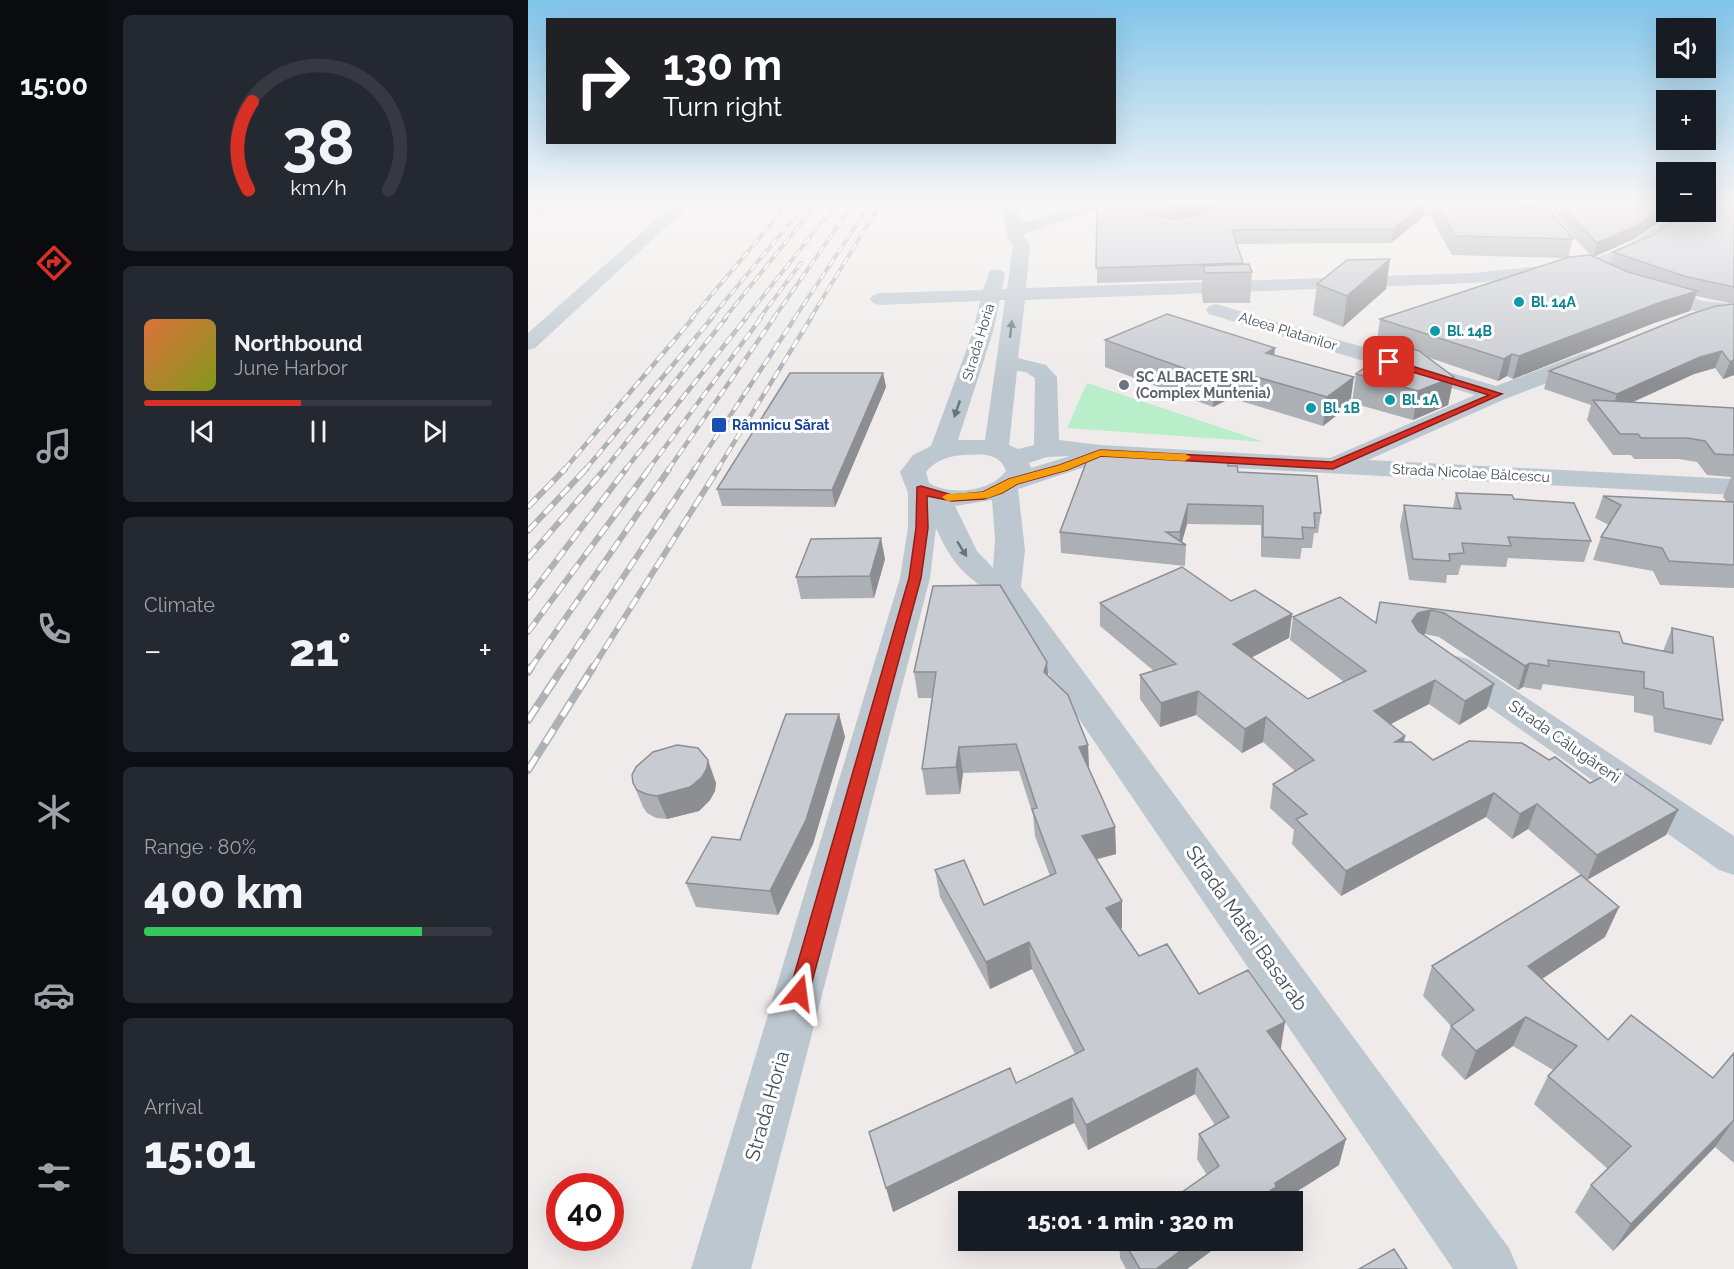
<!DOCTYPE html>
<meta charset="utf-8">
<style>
body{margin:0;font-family:Raleway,sans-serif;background:#242831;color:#f1f3f6;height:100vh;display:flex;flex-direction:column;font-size:22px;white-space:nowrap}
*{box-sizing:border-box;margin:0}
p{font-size:20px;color:#9ea1a6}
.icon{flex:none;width:33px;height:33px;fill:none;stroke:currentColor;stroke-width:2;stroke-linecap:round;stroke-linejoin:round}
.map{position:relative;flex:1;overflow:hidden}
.panel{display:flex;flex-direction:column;gap:15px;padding:15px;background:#0d0f14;width:420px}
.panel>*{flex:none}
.banner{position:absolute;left:18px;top:18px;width:570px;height:126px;border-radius:0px;box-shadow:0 6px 24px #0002;background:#202124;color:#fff;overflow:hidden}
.buttons{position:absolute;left:1128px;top:18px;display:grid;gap:12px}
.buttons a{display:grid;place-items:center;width:60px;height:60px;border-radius:0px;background:#171b24;box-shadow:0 6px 24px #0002;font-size:30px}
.speed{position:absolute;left:18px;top:1173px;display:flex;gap:12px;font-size:30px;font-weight:700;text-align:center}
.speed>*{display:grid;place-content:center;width:78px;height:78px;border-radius:50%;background:#171b24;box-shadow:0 6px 24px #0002;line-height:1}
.speed .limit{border:9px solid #d22;background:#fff;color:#111}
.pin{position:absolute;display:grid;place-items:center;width:51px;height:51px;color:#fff;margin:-26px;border-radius:12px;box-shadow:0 3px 9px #0006}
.me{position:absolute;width:66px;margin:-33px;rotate:16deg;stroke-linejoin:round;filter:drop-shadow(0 0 4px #0008)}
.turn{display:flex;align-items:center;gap:21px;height:126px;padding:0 18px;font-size:27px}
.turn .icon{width:78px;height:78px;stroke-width:2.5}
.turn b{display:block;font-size:42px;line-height:51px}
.big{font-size:45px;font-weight:800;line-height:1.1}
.panel .widget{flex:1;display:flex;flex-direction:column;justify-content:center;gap:9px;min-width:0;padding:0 21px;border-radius:9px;background:#242831}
.panel .dial{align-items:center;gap:0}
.dial svg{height:156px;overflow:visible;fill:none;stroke:#363941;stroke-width:7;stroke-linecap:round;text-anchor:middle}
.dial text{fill:#f1f3f6;stroke:none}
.song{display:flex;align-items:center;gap:18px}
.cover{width:72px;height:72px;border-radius:9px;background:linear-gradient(135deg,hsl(20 70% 55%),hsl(70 70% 35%))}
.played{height:6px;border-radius:3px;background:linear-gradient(90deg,#d93025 45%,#363941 45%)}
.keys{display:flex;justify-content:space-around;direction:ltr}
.heat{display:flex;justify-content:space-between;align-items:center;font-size:33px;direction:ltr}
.charge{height:9px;border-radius:4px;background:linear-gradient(90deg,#34c759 80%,#363941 0)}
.trip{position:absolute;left:430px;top:1191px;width:345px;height:60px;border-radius:0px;background:#171b24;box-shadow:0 6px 24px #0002;font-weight:800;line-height:60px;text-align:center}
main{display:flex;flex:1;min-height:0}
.tab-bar{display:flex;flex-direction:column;width:108px;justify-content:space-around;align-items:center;background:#090b0e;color:#9ea1a6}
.tab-bar .icon{width:42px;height:42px}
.tab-bar .active{color:#d93025}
.tab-bar b{font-size:27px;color:#f1f3f6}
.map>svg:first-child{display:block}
.green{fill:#b8eeca}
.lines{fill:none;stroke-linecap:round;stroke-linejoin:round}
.minor{fill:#bcc7cf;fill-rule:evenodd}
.rail-far3-casing{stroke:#aeb1b6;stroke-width:4}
.rail-far2-casing{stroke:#aeb1b6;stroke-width:4.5}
.rail-far1-casing{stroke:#aeb1b6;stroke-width:6}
.rail-casing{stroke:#aeb1b6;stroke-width:8}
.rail-far3{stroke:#fff;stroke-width:2;stroke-dasharray:8;stroke-linecap:butt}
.rail-far2{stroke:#fff;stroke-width:3;stroke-dasharray:9;stroke-linecap:butt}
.rail-far1{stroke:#fff;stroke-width:4;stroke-dasharray:12;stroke-linecap:butt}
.rail{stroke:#fff;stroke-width:5;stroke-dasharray:16;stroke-linecap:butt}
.wall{fill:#acafb4}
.shaded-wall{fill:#8c8e92}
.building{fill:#c8cbd1;stroke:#8c8e92;stroke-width:1.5}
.oneway{fill:#68747c}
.route{fill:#d93025;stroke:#8d1f18;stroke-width:1.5}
.slow{fill:#f59e0b}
.culture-dot{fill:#0f9aa8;stroke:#fff;stroke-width:2}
.worship-dot{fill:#6b7280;stroke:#fff;stroke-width:2}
.transit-dot{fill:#1a4fb4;stroke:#fff;stroke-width:2}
.labels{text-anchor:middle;stroke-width:6;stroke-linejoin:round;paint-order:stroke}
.far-culture-label{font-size:14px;font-weight:bold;fill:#0d838f;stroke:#fff;text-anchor:start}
.far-street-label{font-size:14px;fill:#445059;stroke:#fff}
.far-worship-label{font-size:14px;font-weight:bold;fill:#5b616d;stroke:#fff;text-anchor:start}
.far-transit-label{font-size:14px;font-weight:bold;fill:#164399;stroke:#fff;text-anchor:start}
.street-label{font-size:16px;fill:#445059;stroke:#fff}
.near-street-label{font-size:20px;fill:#445059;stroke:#fff}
</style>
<main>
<nav class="tab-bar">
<b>15:00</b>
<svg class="icon active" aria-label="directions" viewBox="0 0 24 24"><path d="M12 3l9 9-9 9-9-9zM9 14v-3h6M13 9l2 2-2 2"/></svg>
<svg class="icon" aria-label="music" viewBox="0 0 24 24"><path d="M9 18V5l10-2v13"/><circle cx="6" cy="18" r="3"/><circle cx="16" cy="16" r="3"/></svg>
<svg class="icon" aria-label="phone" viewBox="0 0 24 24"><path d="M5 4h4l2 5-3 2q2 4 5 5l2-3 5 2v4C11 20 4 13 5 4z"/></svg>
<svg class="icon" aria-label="climate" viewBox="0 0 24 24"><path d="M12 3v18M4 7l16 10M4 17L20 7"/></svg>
<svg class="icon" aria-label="car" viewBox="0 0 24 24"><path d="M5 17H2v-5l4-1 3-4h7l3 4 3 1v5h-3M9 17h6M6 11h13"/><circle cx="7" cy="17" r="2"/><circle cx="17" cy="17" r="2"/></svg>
<svg class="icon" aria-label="filters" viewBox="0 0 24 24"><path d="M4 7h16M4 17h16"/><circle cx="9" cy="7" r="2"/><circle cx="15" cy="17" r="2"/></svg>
</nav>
<section class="panel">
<div class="widget dial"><svg viewBox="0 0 100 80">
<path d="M14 69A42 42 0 1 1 86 69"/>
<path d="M14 69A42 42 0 0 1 16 24" stroke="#d93025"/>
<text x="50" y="56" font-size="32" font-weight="700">38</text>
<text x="50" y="72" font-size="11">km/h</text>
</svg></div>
<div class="widget">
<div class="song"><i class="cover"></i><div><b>Northbound</b><p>June Harbor</p></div></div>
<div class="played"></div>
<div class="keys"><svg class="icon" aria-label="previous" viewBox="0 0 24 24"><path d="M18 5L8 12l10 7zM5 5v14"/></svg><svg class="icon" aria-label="pause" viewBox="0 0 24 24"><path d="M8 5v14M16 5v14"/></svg><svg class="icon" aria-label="next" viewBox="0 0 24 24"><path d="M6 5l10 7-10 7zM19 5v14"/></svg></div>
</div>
<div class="widget"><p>Climate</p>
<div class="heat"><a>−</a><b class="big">21°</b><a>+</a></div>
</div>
<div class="widget"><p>Range · 80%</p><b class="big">400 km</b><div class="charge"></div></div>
<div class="widget"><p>Arrival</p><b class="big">15:01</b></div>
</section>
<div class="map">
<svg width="1206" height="1269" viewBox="0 0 1206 1269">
<rect width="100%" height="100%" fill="#efebeb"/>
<path class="green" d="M559,383L736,442L539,428Z"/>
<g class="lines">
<path class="minor" d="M147,203H164L7,348L0,350V333Z
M474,203H490L493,224L563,203H587L584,206L495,234L502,245L498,288L945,273L1059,261L1094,248L1151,212H1169L1143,232L1107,255L1060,271L945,283L497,300L490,358L518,365L529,377L531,440L572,445L802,458L947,395L681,314L678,310L681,306L688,304L968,386L1055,353L1063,352L1071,353L1074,358L1071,363L977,399L840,460L1206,479V495L575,461L490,489L497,550L493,587L981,1248L990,1269H925L466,594C436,577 422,560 408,528L402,578L223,1269H163L372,578L380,528V493L372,472L385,455L403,446L445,332L452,301L352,305L345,303L342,299L345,295L352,293L455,290L462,270H474L477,274L474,289H479L485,246L479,237ZM472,300H477L457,440H430L465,332ZM489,371L498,372L507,378L506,445L490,449L481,445ZM435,455C452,454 472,452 478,471C463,492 422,496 401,483L398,472C408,460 420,456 435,455ZM542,456L503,468L501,463L519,457ZM464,500L467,538L465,568L449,551L427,506Z
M862,205L950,210L958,215L950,220L857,213L854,210L857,207Z
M1123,285L1175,301L1206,304V316L1173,313L1116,295L1114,291L1116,287Z
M928,656L940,659L1206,836V875L1191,870L916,675L911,667L916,659Z"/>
<defs>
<path id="rail-far3" d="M0,214L33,203
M195,215L207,203
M163,319L261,203
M182,319L267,217
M196,319L289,203
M217,319L309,203
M231,319L273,263
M245,319L326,203
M266,319L343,203
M282,319L353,203"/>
<path id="rail-far2" d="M36,470L165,318
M57,470L184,318
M76,470L198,318
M97,470L218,318
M120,470L233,318
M140,470L246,318
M166,470L267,318
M189,470L283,318"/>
<path id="rail-far1" d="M0,507L37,469
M0,531L58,469
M0,558L77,469
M0,598L98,469
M0,632L121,469
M2,669L141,469
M34,669L167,469
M64,669L190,469"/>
<path id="rail" d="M0,672L3,667
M0,720L35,667
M0,770L65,667"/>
</defs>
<use href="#rail-far3" class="rail-far3-casing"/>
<use href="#rail-far2" class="rail-far2-casing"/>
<use href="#rail-far1" class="rail-far1-casing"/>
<use href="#rail" class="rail-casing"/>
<use href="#rail-far3" class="rail-far3"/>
<use href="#rail-far2" class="rail-far2"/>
<use href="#rail-far1" class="rail-far1"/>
<use href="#rail" class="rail"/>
</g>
<path class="wall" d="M569,203L627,216L596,204V203H754L698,204L660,217L646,219H647L777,204L776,203H1007L1006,207L1045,239L1040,257L1063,256L1047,239L1020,203H1138L1106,239L1066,257L1082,264L1085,252L1206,203V304L1168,296L1162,311L1126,323L985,379L979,376L970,381L899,357L926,377L920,405L885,420L824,403L828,374L866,346L849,340L852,319L1039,258L924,255L903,218L905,206L896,205L894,218L863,243L709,244L715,264L724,272L722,303H675L674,296V280L569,283Z
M789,284L858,289L815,327L785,315Z
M1206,304V375L1195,379L1187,368L1166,374L1105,402L1206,408V588L1132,585L1125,571L1065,560L1073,537L1081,525L1067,518L1075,496L1199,502L1195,497L1203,477L1179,475L1169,462L1151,459H1106L1103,455H1085L1059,420L1063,405L1016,389L1021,371Z
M577,340L746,355L822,405L795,426L703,398L685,407L577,367Z
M355,373L358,387L307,507L194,506L189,489Z
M700,466L710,472L793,513L790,533H786L784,548H774L772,559L733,557V525L659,524L654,542L658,545L657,566L533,553L532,532Z
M928,493L986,499L1063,541L1056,562L980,558L978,567L933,565L930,575H919L918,583L881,580L872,526L876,505L925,508Z
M357,559L346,598L273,599L268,577Z
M405,586L520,676L560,745L561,769L587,827L588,854L568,859L594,928L593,929L611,956L671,994L753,1048L752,1049L811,1165L752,1202H640L679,1175L669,1159L671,1134L687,1125L667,1094L560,1150L546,1123L365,1212L488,1083L547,1054L504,969L462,989L412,897L407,870L456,905L522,876L507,836L505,815L491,771L435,773L432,794L398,795L394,769L404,698H390L386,672Z
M703,601L764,614L761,638L723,658L780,699L816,682L762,640L765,617L848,623L852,602L1095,643L1135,651L1144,628L1195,720L1183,745L1126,732L1125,716L1106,712V696L1015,684L1013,690L995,687L990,690L911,637L897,634L895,635L959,708L931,725L901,704L862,724L877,736L876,742L905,760H1021L1062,783L1150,810L1138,835L1059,880L1091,907L1077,937L1014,979L1080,1040L1185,1078L1206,1053V1163L1187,1147L1085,1251L1047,1212L1063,1185L1080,1169L1006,1104L1020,1076L1025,1070L985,1046L937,1080L913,1055L923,1026L895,996L904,966L1054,876L1000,829L984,839L958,817L813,896L764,844L766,830L742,808L745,784L767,771L735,742L714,753L668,715L632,727L612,699V675L626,671L572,626V603Z
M311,714L317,737L285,844L250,915L168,907L158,883L212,840Z
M105,783H188L187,791L182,800L171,811L139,819L128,818L119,813L115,807Z
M591,1240H698L659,1269H598L592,1258Z"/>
<path class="shaded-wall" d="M662,203H698L660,217L646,219V205Z
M896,204L894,218L863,243L865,229Z
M1138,207V212H1148L1106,239L1065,257L1069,243Z
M862,259L858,289L815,327L819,296Z
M1169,291L1162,311L1126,323L985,379L991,356L1133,302Z
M747,348L744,376L738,353Z
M1194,351L1187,368L1166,374L1083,412L1089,394L1172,357Z
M984,354L979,376L970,381L976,359Z
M1206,360V375L1195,379L1202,362Z
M704,370L703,398L685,407L686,379Z
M355,373L358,387L307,507L304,490Z
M826,377L822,405L795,426L799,397Z
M926,377L920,405L885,420L890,391Z
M660,504L659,524L653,545L651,544L652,532Z
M353,538L357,559L346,598L342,576Z
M903,610L897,634L885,637L884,621L890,613Z
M764,614L761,638L703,668L705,644Z
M519,662L521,687L516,672Z
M1002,663L995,687L990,690L997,666Z
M907,680L901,704L842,735L846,711Z
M966,684L959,708L931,725L937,701Z
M670,691L668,715L632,727L633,703Z
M311,714L317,737L285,844L250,915L242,891Z
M738,717L735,742L714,753L717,729Z
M877,736L871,761L867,742Z
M560,745L561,771L551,747Z
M431,747L435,773L432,794L428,767Z
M180,760L188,783L187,791L182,800L171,811L139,819L129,796Z
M966,793L958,817L813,896L818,871Z
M1009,804L1000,829L984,839L992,814Z
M1150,810L1138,835L1059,880L1069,855Z
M587,827L588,854L555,863L554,836Z
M594,901V928L579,934L578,908Z
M1091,907L1077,937L988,996L1000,966Z
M501,942L504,969L462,989L458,962Z
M998,1017L985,1046L937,1080L948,1051Z
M757,1022L753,1048L735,1058L739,1031Z
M669,1068L667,1094L560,1150L558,1125Z
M544,1098L546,1123L365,1212L358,1188Z
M1206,1120L1187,1147L1085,1251L1103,1224Z
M818,1139L811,1165L752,1202H725L747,1183Z
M667,1240H698L659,1269H628Z"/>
<path class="building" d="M569,203H584L620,214L647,219L671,215L701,205L778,203H881L896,204L865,229L704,230L715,263L568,268Z
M629,203H662L646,205Z
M908,203H943L1020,208L1045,239L927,236Z
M1033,203H1138V207L1110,225L1069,243L1050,224Z
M1178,203H1206V287L1156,276L1085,252L1125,235L1159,212H1178Z
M1062,255L1100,272L1169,291L1133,302L991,356L984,354L976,359L852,319L1041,257Z
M862,259L819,296L789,284L819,260Z
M721,264L724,272L677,273L675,266Z
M1206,304V360L1202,362L1194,351L1172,357L1089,394L1021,371L1163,314L1188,306Z
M639,314L747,348L738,353L826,377L799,397L704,370L686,379L577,340Z
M869,344L891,351L926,377L890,391L828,374Z
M262,373H355L304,490L189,489Z
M1065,400L1206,408V455L1187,454L1177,441L1159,438H1113L1110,434H1092Z
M561,455L700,462V466H709L710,472L789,476L793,513H786L787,528L774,527L775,539L735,537V506L660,504L652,532H638L658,545L532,532Z
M928,493L984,495L986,499L1046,503L1063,541L980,537L983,546L934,543L936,553L921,554L922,561L885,559L876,505L933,509Z
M1075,496L1206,502V565L1141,561L1134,548L1073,537L1093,505Z
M353,538L342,576L268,577L283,539Z
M654,567L703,601L727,590L764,614L705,644L780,699L838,671L765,617L812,597L848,623L852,602L1091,632L1095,643L1145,653L1144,628L1185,637L1195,720L1136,708L1135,692L1116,688V672L1020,660L1021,666L1002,663L997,666L916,613L903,610L890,613L884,621L890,631L966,684L937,701L907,680L846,711L877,736L867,742H883L905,760L941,741L994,743L1021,760L1027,757L1062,783L1090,769L1150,810L1069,855L1009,804L992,814L966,793L818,871L768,819L779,814L745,784L786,760L738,717L717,729L670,691L633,703L612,675L648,664L572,603Z
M472,585L519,662L516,672L540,695L560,745L551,747L587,827L554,836L594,901L578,908L611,956L639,944L671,994L720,970L757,1022L739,1031L818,1139L747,1183L748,1187L725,1202H640L691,1166L671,1134L701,1117L669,1068L558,1125L544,1098L358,1188L341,1132L482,1068L488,1083L556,1050L501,942L458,962L407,870L436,860L456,905L528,873L504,809L509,808L488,744L431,747L428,767L394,769L408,672H386L405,586Z
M258,714H311L278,820L242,891L158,883L184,837L212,840Z
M149,745L170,748L180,760L179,768L174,777L162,787L129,796L118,794L109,790L105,783L104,775L108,767L125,752Z
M1053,875L1091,907L1000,966L1080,1040L1103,1015L1185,1078L1206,1053V1120L1103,1224L1063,1185L1103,1146L1020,1076L1049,1046L998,1017L948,1051L923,1026L946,1010L904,966Z
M595,1240H667L628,1269H612Z
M866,1249L879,1269H831Z"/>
<defs><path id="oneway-solid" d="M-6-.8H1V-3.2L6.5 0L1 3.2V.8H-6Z" transform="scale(1.5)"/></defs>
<g class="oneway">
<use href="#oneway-solid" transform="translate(483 329) rotate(-83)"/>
<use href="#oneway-solid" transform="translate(429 409) rotate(109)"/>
<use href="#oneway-solid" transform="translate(434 549) rotate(58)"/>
</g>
<linearGradient id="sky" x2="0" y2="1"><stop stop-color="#80c4ea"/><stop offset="0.53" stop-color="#f8f6f6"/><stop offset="1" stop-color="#f8f6f6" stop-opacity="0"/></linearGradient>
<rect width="1206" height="381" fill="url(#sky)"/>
<path class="route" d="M861,359L974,394L805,469L573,456L539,470L489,484L474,493L456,499L424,501L399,496L400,528L393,578L281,993L278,999L271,1001L264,999L261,993L381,578L388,528L389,487L393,486L424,495L455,492L481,479L532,465L572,450L804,462L961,395L858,364L856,362Z"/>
<path class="slow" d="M572,450L657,454L663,457L657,461L573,456L539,470L489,484L474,493L460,498L419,501L414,497L419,494L455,492L481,479L532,465Z"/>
<g class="culture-dot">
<circle cx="991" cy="302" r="6"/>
<circle cx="907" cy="331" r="6"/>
<circle cx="862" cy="400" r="6"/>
<circle cx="783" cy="408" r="6"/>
</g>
<circle class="worship-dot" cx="596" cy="385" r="6"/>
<rect class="transit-dot" x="183" y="417" width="16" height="16" rx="3"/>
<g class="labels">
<g class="far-culture-label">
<text x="1003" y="307">Bl. 14A</text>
<text x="919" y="336">Bl. 14B</text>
<text x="874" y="405">Bl. 1A</text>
<text x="795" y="413">Bl. 1B</text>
</g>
<g class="far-street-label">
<text transform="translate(760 331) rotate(17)" y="5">Aleea Platanilor</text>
<text transform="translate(450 342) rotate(-73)" y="5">Strada Horia</text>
<text transform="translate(943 473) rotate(3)" y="5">Strada Nicolae Bălcescu</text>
</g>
<g class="far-worship-label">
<text x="608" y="382">SC ALBACETE SRL<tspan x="608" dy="16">(Complex Muntenia)</tspan></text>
</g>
<g class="far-transit-label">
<text x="204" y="430">Râmnicu Sărat</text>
</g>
<g class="street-label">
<text transform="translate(1037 741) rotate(35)" y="6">Strada Călugăreni</text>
</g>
<g class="near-street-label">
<text transform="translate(719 928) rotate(55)" y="7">Strada Matei Basarab</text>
<text transform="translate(239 1106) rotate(-74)" y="7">Strada Horia</text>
</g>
</g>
</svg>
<div class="buttons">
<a><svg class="icon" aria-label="sound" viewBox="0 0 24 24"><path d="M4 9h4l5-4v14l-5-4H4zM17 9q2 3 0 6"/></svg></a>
<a>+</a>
<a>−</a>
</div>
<div class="speed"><div class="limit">40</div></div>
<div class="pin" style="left:861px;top:362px;background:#d93025"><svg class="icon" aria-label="arrive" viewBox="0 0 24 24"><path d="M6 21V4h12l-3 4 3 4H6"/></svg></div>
<svg class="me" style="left:271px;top:993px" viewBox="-20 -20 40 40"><path d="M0-17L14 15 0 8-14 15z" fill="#d93025" stroke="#fff" stroke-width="4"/></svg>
<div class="trip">15:01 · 1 min · 320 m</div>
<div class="banner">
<div class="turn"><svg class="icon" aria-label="right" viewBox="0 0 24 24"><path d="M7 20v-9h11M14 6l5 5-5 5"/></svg><div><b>130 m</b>Turn right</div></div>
</div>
</div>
</main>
